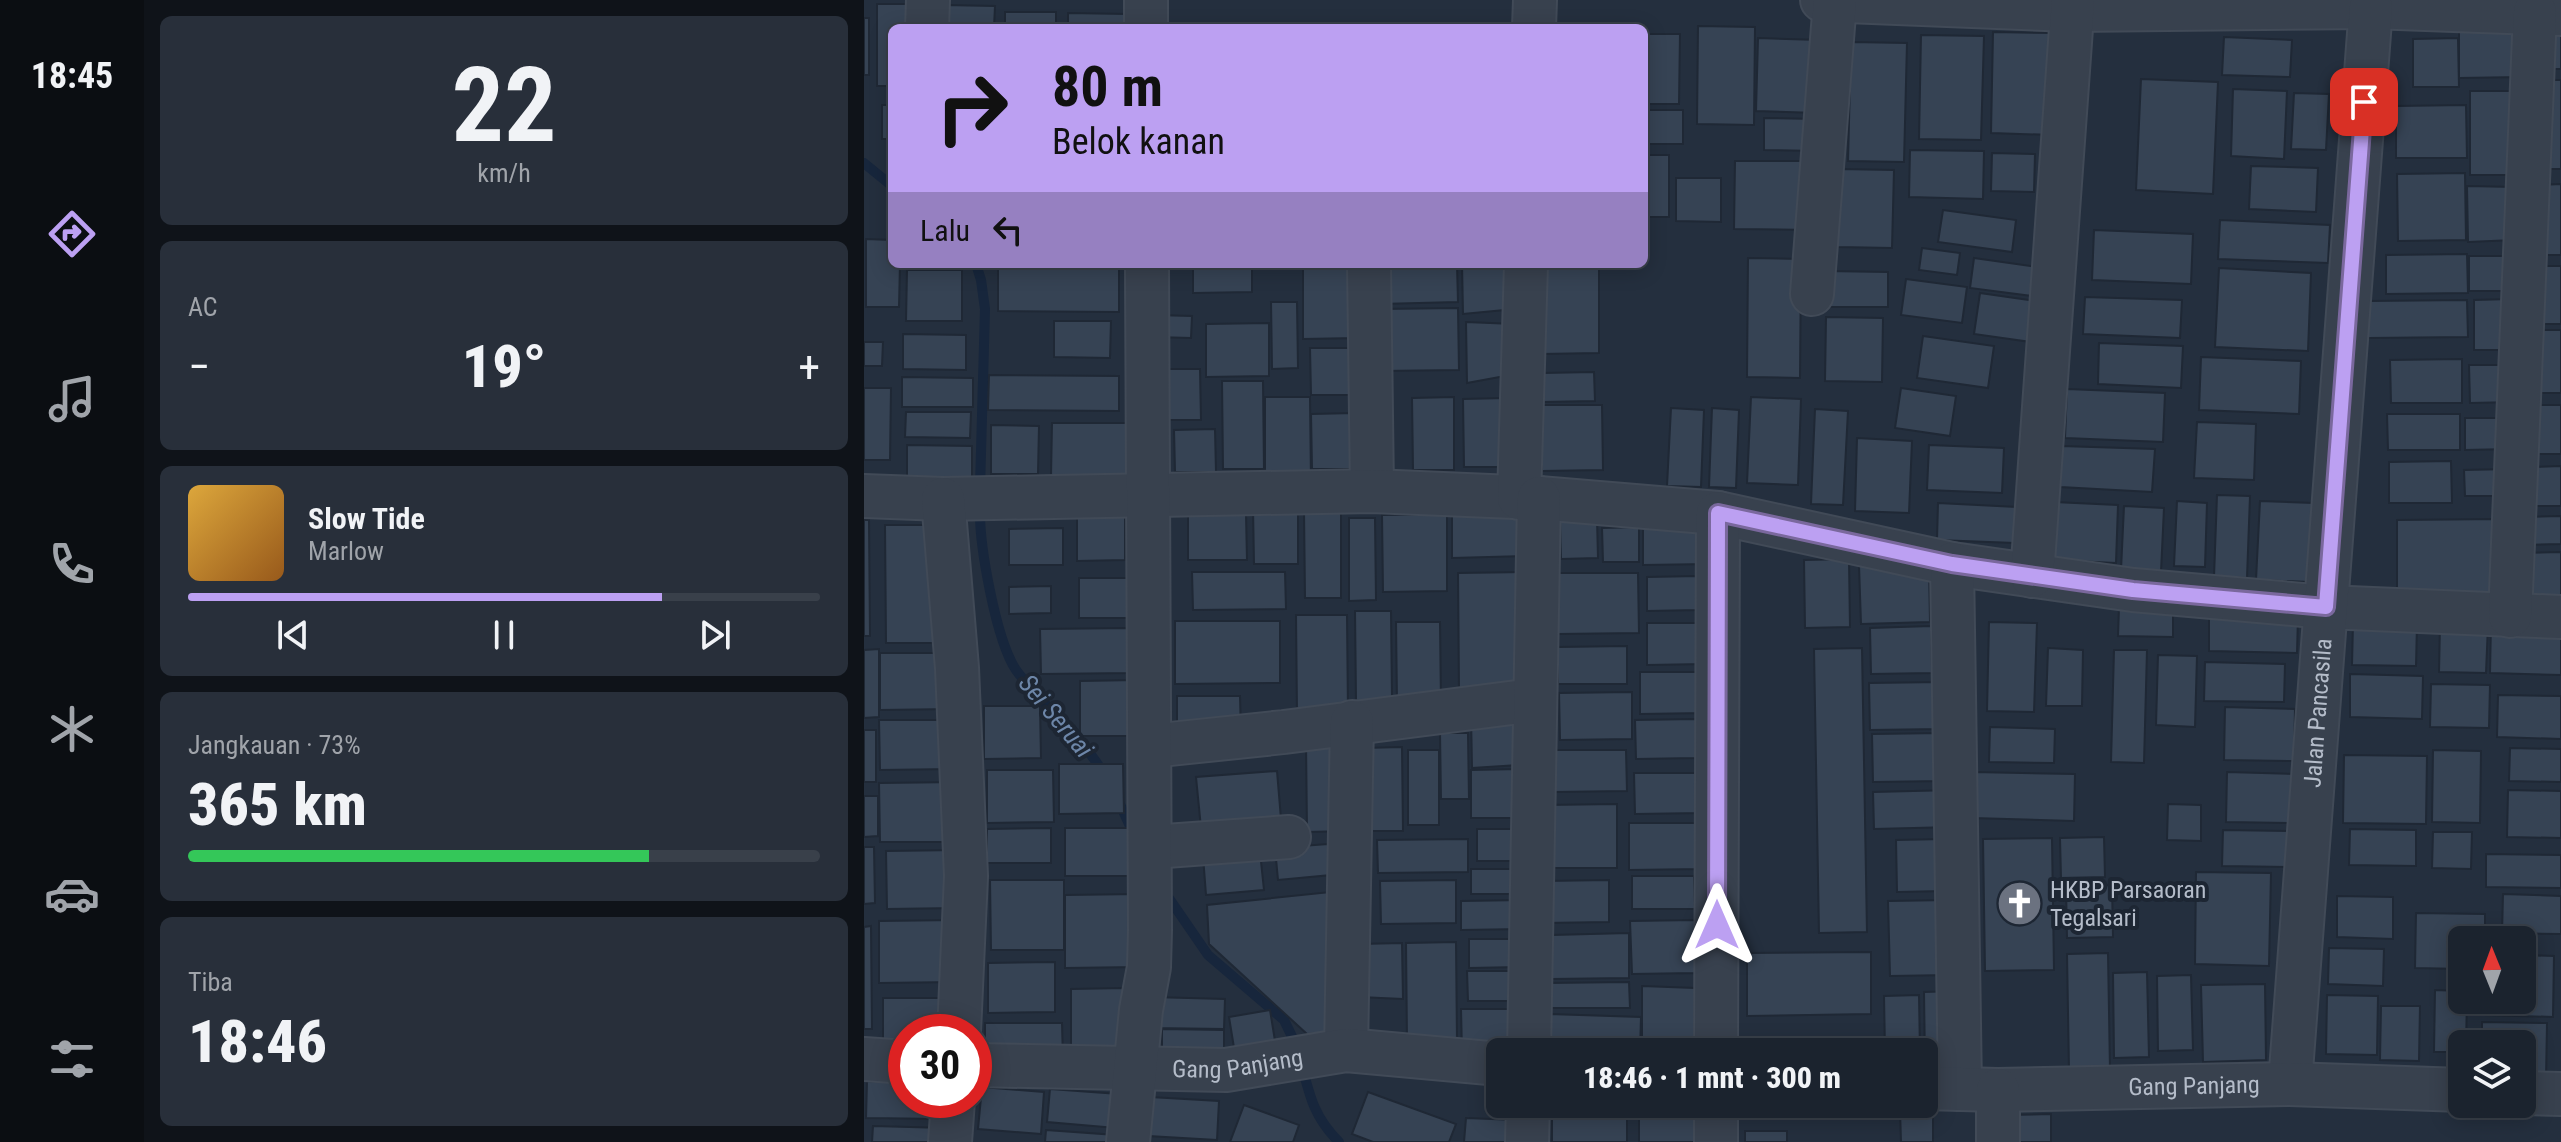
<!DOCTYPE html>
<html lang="id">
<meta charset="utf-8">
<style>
body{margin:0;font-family:"Roboto Condensed",sans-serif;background:#282f3a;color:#f1f3f6;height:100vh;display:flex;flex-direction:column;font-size:30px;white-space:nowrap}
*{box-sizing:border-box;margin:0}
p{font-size:26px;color:#a0a4aa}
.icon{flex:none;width:44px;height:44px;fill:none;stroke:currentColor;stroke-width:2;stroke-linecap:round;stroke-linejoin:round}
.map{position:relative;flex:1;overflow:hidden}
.sheet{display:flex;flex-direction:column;gap:16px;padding:16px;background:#0f1319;width:720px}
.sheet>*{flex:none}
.hud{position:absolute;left:24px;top:24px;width:760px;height:244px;border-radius:12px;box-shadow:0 4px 20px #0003,0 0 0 2px #39404a;background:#bca0f2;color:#111;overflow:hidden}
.needle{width:52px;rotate:359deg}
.controls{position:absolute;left:1584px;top:926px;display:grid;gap:16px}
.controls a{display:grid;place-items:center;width:88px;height:88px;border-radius:12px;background:#1b232e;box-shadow:0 4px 20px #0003,0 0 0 2px #39404a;font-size:40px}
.speed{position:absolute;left:24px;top:1014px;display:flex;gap:16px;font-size:40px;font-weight:700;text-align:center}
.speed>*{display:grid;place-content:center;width:104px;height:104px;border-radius:50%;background:#1b232e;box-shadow:0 4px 20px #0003,0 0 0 2px #39404a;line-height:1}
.speed .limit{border:12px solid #d22;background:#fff;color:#111}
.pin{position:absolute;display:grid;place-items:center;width:68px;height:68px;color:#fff;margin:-34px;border-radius:16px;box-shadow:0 4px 12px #0006}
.me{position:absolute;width:88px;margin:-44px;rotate:0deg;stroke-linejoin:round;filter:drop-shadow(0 0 6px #0008)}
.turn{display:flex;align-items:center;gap:28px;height:168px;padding:0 32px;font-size:36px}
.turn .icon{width:104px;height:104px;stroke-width:2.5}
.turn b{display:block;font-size:56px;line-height:68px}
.then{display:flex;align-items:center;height:76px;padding:0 32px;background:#0003;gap:16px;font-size:30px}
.big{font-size:60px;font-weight:800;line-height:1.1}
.sheet .card{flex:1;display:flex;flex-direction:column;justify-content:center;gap:12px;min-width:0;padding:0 28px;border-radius:12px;background:#282f3a}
.sheet .dial{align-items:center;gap:0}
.dial b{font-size:104px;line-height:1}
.song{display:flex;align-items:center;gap:24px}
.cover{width:96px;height:96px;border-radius:12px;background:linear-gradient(135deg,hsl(40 70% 55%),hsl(30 70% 35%))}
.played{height:8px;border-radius:4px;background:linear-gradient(90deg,#bca0f2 75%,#39404a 75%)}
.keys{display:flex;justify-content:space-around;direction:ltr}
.heat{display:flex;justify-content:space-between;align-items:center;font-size:44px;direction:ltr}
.charge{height:12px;border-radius:6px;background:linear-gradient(90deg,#34c759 73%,#39404a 0)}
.trip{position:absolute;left:622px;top:1038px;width:452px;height:80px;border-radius:12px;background:#1b232e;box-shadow:0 4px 20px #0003,0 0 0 2px #39404a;font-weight:800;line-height:80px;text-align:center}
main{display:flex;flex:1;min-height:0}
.menu{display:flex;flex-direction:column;width:144px;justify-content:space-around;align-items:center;background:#0b0e12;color:#a0a4aa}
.menu .icon{width:56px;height:56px}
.menu .active{color:#bca0f2}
.menu b{font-size:36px;color:#f1f3f6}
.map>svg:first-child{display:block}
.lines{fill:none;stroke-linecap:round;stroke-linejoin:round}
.stream{stroke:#17263c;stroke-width:10}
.building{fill:#364354;stroke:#1f2835;stroke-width:2}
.street-casing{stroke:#414a57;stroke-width:46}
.street{stroke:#38414e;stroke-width:42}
.route-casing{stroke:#7a689d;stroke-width:20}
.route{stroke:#bca0f2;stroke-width:14}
.labels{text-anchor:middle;stroke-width:8;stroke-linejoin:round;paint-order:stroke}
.street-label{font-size:24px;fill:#b4bcc9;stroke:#1d2633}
.poi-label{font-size:24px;fill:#b4bcc9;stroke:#1d2633;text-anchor:start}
.water-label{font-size:26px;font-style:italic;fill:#6d86a8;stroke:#1d2633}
</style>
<main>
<nav class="menu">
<b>18:45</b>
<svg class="icon active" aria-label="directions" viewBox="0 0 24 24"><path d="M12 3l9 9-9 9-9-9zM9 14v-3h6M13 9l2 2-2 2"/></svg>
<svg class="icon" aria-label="music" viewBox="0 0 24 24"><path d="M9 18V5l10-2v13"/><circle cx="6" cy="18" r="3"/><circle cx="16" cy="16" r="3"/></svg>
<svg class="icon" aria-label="phone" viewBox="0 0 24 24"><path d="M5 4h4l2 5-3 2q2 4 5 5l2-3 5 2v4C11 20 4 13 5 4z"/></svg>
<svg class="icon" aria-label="climate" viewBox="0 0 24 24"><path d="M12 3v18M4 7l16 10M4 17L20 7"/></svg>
<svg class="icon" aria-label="car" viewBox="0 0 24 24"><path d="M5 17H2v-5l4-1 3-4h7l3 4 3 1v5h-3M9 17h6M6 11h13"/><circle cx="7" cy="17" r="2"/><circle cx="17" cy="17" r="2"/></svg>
<svg class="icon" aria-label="filters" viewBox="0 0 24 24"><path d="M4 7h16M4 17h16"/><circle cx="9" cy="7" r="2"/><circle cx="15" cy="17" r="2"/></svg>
</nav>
<section class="sheet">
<div class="card dial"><b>22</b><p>km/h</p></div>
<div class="card"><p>AC</p>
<div class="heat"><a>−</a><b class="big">19°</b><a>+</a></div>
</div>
<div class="card">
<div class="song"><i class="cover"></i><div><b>Slow Tide</b><p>Marlow</p></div></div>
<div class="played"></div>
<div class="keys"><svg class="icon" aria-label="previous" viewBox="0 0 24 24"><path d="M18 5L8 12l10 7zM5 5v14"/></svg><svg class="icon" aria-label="pause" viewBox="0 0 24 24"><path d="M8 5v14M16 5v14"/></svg><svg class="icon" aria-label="next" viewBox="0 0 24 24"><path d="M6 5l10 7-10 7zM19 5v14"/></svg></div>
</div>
<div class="card"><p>Jangkauan · 73%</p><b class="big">365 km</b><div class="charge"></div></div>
<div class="card"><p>Tiba</p><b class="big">18:46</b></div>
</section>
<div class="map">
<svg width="1697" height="1142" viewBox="0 0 1697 1142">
<rect width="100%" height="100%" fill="#242f3e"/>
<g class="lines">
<path class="stream" d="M0,163L28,186
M112,264L117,280L121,309L116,488
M116,508C115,545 132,640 152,670C179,707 217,735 240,774
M255,802L270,835
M300,891L344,955L420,1020L433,1047
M438,1066C446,1098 451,1118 475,1142"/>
</g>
<path class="building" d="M13,4H57V28H28V86H13Z
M80,5L131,6L130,28H80Z
M141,12H192V28H141Z
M204,13L263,14V28H204Z
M0,18H5V75H0Z
M834,26L891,27L890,125L833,124Z
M1129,32L1191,33L1189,135L1127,133Z
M1595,32H1659V77L1595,78Z
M780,34H816L815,104H780Z
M1685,34H1697V69H1685Z
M1057,35L1120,36L1117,140L1055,139Z
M1360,37L1428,40L1426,77L1358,75Z
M894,38L956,40L954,113L892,111Z
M1594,38L1595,87H1549V39Z
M987,42L1043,43L1040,162L984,161Z
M1277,79L1354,82L1349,194L1272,190Z
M1676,80H1697V169H1676Z
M1369,89L1423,91L1420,159L1367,156Z
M1606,91H1656V175H1606Z
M1430,93L1465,94L1462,150L1427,149Z
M18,105H28V139H18Z
M1602,105L1603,158H1532V106Z
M780,110H819V144H780Z
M900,118L954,119V151L900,150Z
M1046,150L1120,151L1119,199L1045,197Z
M1128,153L1171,154L1170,192L1127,191Z
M780,155H805V217H780Z
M871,161H950L949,230L870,229Z
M1387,166L1454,168L1452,212L1385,209Z
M975,169L1030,170L1028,248L973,247Z
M1601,173L1602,240L1534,241L1533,174Z
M812,178H857V222L812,221Z
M1697,184V255H1673V185Z
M1603,186L1651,187L1650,240L1604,242Z
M1079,210L1152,220L1148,252L1074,242Z
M1356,220L1466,225L1464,263L1354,259Z
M1230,230L1329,234L1327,284L1228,280Z
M2,239L28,240V264H36L35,307H2Z
M1058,248L1096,253L1093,275L1055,270Z
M1603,254L1604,293L1522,294V255Z
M1605,256H1653V291H1605Z
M884,258L937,259L936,378L883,377Z
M1110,258L1180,268L1176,297L1106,288Z
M134,264L255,265V312L134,311Z
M329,264H388V292L329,293Z
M439,264H494V338L439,339Z
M516,264H593L594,302L516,304Z
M598,264H654L651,309L599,314Z
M676,264H735V353L677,354Z
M1671,266H1697V324H1671Z
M1355,268L1447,273L1444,351L1351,347Z
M43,270H98V321H42Z
M962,271L1024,272V307H962Z
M1042,279L1103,287L1098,323L1037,315Z
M1116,293L1172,301L1167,342L1110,334Z
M1221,297L1318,300L1316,338L1219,334Z
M1647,299L1648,350H1610V300Z
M1603,300L1604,337L1504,338V301Z
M407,302H433L434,368L408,369Z
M594,308L595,370L517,371V309Z
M291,315L328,316L327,338L290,337Z
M962,317L1019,318L1018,382L961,381Z
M190,321H247L246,358L190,357Z
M602,322L650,324L652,374L603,383Z
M405,323V376L342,377V324Z
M1664,330H1697V393H1665Z
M39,334L102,335V370L39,369Z
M1059,336L1130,346L1124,388L1053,378Z
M0,342H19L18,366H0Z
M1235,343L1319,346L1317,388L1234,384Z
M446,348H499V395H447Z
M1337,357L1437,361L1435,414L1335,410Z
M1598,359V403H1527L1526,360Z
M1605,365H1652V402L1606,403Z
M293,369H336L337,420H293Z
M730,372L731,401L678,402V373Z
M125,375L255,376V411L124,410Z
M38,377L109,378V407H38Z
M358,381H399L400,469H359Z
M0,388H27L26,460H0Z
M1037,388L1092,396L1086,436L1031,428Z
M1203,389L1301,393L1299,442L1201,438Z
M401,397H446L447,482H401Z
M590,397V470H549L548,398Z
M887,397L937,399L934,485L883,483Z
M642,398L643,467H600L599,399Z
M677,405H738L739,470L678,471Z
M1669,405H1697V454H1669Z
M807,408L840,410L837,487L803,486Z
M848,408L875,410L872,488L845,487Z
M951,409L984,411L979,505L947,504Z
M42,412H107L106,438L41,437Z
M491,413V469H448L447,414Z
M1523,414H1596V450H1524Z
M1601,418H1647V449L1601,450Z
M1333,422L1392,424L1390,480L1330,478Z
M188,423H269V476H187Z
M127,425L175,426L174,474H127Z
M351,429L352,472H311L310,430Z
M993,438L1048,441L1045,513L991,511Z
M43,445L108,446V484H43Z
M1065,445L1140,448L1138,493L1063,490Z
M1197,446L1291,449L1288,492L1196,487Z
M1587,461L1588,503H1525V462Z
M1697,466V506H1667V467Z
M1646,469L1647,496H1601L1600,470Z
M1353,495L1386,496L1383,578L1350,577Z
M1313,501L1343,503L1341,567L1310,566Z
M1396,501L1450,503L1446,582L1392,580Z
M1190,502L1254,505L1252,563L1188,560Z
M1074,503L1153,507L1151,543L1073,540Z
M1260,506L1300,508L1297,572L1257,570Z
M389,508H434V564H390Z
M261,510V560L213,561V511Z
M477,510V598H441L440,511Z
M382,514L383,560H324V515Z
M583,514V591L519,592L518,515Z
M588,515L663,517L664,556L588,558Z
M1697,516V544L1661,545V517Z
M485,518H511L512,600L485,601Z
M733,518L734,558L697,559L696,519Z
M1637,519V597L1533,598V520Z
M0,520H5L6,636H0Z
M846,523V564L779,565V524Z
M21,525H78L79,643H22Z
M775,527V562H739L738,528Z
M199,528V565H145V529Z
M1697,552V604L1657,605L1656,553Z
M985,559L986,627L941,628L940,560Z
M1065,564L1066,622L997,624L995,565Z
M328,572H421L422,609L329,610Z
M666,572L667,690L595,691L594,573Z
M693,573H774L775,633L694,634Z
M834,576L835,610L783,611V577Z
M215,578H266V618H215Z
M187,586V613L145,614V587Z
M1255,607L1309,608V637L1254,636Z
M491,611H527L528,700L492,701Z
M432,615H483L484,713L433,714Z
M1345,615L1434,617L1433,653L1345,651Z
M311,621H416V683L311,684Z
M532,622H576L577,704H533Z
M1125,622L1173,623L1170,712L1123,711Z
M1627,622L1697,624V675L1626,673Z
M783,623H841L842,664L783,665Z
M1489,623L1553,624L1552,666L1488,665Z
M1576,624L1624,625L1622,673L1575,672Z
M1067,626L1068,673L1007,674L1006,628Z
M267,628L268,673L177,674L176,629Z
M763,646V684H694V647Z
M998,648L1003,932L955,933L950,649Z
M1184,648L1219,650L1218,706H1182Z
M15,649V717L0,718V650Z
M1250,650H1283L1280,763L1247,762Z
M16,653H90V709L16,710Z
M1294,655L1333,656L1331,727L1292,725Z
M1341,662L1421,664L1420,702L1340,701Z
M776,672H842V713L776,714Z
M1486,674L1559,676L1558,719L1486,717Z
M273,680L274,736H216V681Z
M1077,682L1078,729L1006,730L1005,683Z
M1567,684L1626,685L1625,728L1566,727Z
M768,692V739L696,740L695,693Z
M1634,695L1697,696V739L1633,737Z
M313,696H376L377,735H313Z
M120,706H176L177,758L120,759Z
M1361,707L1431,709L1430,761L1360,760Z
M607,716L655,717V765L608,768Z
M832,719V758L772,759L771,720Z
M15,720H90V769L16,770Z
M1126,727L1191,729L1190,763L1125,762Z
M0,730H12V782H0Z
M576,733H604L605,799H577Z
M1078,733L1079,781L1009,782L1008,734Z
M483,741L484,831L443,832L442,742Z
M538,747L539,831H500L499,748Z
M1646,748L1697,749V782L1645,781Z
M544,750H575V825H544Z
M688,750H762L763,791L689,792Z
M1569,750L1617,751L1616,823L1568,822Z
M1480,755L1563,756L1562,824L1479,823Z
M195,764H259L260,813L195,814Z
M656,769V818H607V770Z
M123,770H189L190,822L123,823Z
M413,771L418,831L338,838L332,777Z
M1109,772L1211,774L1210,821L1108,818Z
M1363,772L1434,774L1432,823L1362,822Z
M770,773H838L839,813L771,814Z
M96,782V842H16L15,783Z
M1090,790V827L1010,829L1009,792Z
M1644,790L1697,791V838L1643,837Z
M0,796H14V836L0,837Z
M753,804V868H682L681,805Z
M1304,804L1337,805V841L1303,840Z
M765,823H837L838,869L765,870Z
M187,828V863H123V829Z
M201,828H264L265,876H201Z
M613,829H660V861H613Z
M1486,829L1552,830V866L1485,865Z
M1359,830L1430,831V867L1358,866Z
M1569,832H1608L1607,869L1568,868Z
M1240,837L1241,877L1197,878L1196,838Z
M1188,838L1190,970L1121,971L1119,839Z
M604,839V872L514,873L513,840Z
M1080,839L1081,891L1033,892L1032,840Z
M464,844L467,875L414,880L411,848Z
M0,847H10L11,903L0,904Z
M95,850V908L23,909L22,851Z
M396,852L400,890L342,895L339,856Z
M1622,854L1697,855V888L1622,887Z
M607,869H659V894H607Z
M1332,872L1407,873L1405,966L1331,964Z
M768,876H830L831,909H768Z
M126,880H200V950H127Z
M592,880V923L517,924L516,881Z
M745,880V922L680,923V881Z
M1248,885L1249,937L1203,938L1202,886Z
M476,891L471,1033L443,1034L345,944L343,905Z
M275,894V967L201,968V895Z
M1639,894L1697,896V934L1638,933Z
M1473,896L1529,897V939L1473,937Z
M659,900L660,929L597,930V901Z
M1085,900L1087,975L1026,976L1024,901Z
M1552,913L1621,914V940H1598V969L1551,968Z
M92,920L93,982L15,983V921Z
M831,920L832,973L768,974L766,921Z
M7,926L8,1029H0V927Z
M765,933V978L688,979V935Z
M605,939H656L657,967L605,968Z
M592,942L593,1041L543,1042L542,943Z
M538,943L539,999L495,997V944Z
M1465,948L1520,949L1519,986L1464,984Z
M1007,952V1014L883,1016V953Z
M1244,953L1246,1070H1205L1203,954Z
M1658,955L1690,956L1689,1017L1621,1015V1000H1658Z
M191,962V1012L124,1013V963Z
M603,971H652L653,1001H604Z
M1283,972L1285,1057L1250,1058L1249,973Z
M1327,975L1329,1050L1294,1051L1293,976Z
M765,982L766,1008H683V983Z
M1401,984L1402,1060L1339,1062L1337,985Z
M778,986L831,988L830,1050L778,1052Z
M261,988V1051L207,1052V989Z
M1571,990L1598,991V1000H1603L1602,1044H1598V1052H1570Z
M1093,991L1094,1066H1061L1060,992Z
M1055,995L1056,1052H1021L1020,996Z
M1463,995L1514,996L1513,1055L1462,1054Z
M287,997L361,999L360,1029L287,1028Z
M19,998H84L85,1032H42V1039H19Z
M1517,1006H1556L1555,1061L1516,1060Z
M597,1009H646V1051L598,1052Z
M406,1010L412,1047L371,1054L365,1017Z
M685,1014L777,1017L776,1052H684Z
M1618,1022L1683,1023L1682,1080L1658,1079V1044H1618Z
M121,1023H198L199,1060H121Z
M298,1029L360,1030V1055L298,1053Z
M3,1081L42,1082V1100H78V1119L2,1118Z
M118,1087L180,1092L177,1134L114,1129Z
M186,1089L255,1094L252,1128L183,1122Z
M504,1092L592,1124L585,1142H509L488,1134Z
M286,1097L355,1101L353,1140L284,1136Z
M775,1104H837V1142H775Z
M380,1105L435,1125L429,1142H366Z
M1036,1110H1069V1142H1037Z
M763,1113V1142H688V1114Z
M1187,1114V1142H1143V1115Z
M602,1118L653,1120L652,1142H600Z
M9,1126L82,1128L81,1142H8Z
M182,1130L252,1135L251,1142H181Z
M881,1131H923V1142H881Z"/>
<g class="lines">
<defs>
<g id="street">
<path d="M282,0V28"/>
<path d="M958,0L1208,10L1507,7L1697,14"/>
<path d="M63,28L64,0"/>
<path d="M670,28L671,0"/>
<path d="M505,264L508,491"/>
<path d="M948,294L971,1"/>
<path d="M0,496L79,499L508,491L675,498L854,513L1088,564L1269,590L1462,607L1697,617"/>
<path d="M655,498L662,264"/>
<path d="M79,499L93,668L102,876L95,1032"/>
<path d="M1088,564L1096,1089"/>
<path d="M1168,576L1209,0"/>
<path d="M1646,616L1671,12"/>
<path d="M287,746L420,732L670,700"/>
<path d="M288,847L425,837"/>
<path d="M482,1050L488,722"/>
<path d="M665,1052L675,498"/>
<path d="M852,1052L854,513"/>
<path d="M0,1059L42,1062"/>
<path id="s1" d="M110,1065L362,1070L482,1050L636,1064"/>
<path id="s2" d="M1426,1084L1507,7"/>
<path id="s3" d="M1060,1088L1134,1090L1426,1084L1598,1090"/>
<path d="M1658,1093L1697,1094"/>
<path d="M86,1142L89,1100"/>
<path d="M264,1142L277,1010L285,967L286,930L283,264"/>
<path d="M663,1142L664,1104"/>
<path d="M852,1142V1104"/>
<path d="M1134,1142V1090"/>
</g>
</defs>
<use href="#street" class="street-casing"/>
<use href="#street" class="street"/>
</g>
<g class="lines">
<defs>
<path id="route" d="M853,925L854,513L1088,564L1269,590L1462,607L1500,102"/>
</defs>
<use href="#route" class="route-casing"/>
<use href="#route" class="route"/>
</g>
<defs>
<symbol id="church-disc" viewBox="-11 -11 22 22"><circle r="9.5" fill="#6b7280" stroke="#1d2633"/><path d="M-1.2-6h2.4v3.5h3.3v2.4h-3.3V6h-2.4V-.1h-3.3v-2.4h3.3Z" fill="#fff"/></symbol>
</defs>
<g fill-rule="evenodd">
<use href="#church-disc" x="1130" y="878" width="51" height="51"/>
</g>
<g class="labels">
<g class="street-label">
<text dy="8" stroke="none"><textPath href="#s2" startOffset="372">Jalan Pancasila</textPath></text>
<text dy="8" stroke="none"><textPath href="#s1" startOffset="264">Gang Panjang</textPath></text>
<text dy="8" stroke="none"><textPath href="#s3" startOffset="270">Gang Panjang</textPath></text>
</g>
<g class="poi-label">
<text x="1186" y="898">HKBP Parsaoran<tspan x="1186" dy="28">Tegalsari</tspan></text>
</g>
<g class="water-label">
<text transform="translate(192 716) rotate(50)" y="9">Sei Seruai</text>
</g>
</g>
</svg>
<div class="controls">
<a><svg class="needle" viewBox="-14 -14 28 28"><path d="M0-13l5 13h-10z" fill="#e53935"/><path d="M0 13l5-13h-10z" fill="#a0a4aa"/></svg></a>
<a><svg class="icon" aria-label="layers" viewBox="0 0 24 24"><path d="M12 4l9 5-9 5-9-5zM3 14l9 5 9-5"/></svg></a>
</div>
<div class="speed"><div class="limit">30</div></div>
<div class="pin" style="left:1500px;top:102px;background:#d93025"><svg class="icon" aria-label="arrive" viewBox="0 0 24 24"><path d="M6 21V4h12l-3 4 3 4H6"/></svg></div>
<svg class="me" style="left:853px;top:925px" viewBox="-20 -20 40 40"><path d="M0-17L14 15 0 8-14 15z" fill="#bca0f2" stroke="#fff" stroke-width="4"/></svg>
<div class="trip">18:46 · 1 mnt · 300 m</div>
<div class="hud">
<div class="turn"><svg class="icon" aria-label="right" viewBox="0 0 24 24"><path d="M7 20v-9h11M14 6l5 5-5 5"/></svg><div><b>80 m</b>Belok kanan</div></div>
<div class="then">Lalu<svg class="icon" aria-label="left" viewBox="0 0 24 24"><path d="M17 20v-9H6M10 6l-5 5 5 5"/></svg></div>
</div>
</div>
</main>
